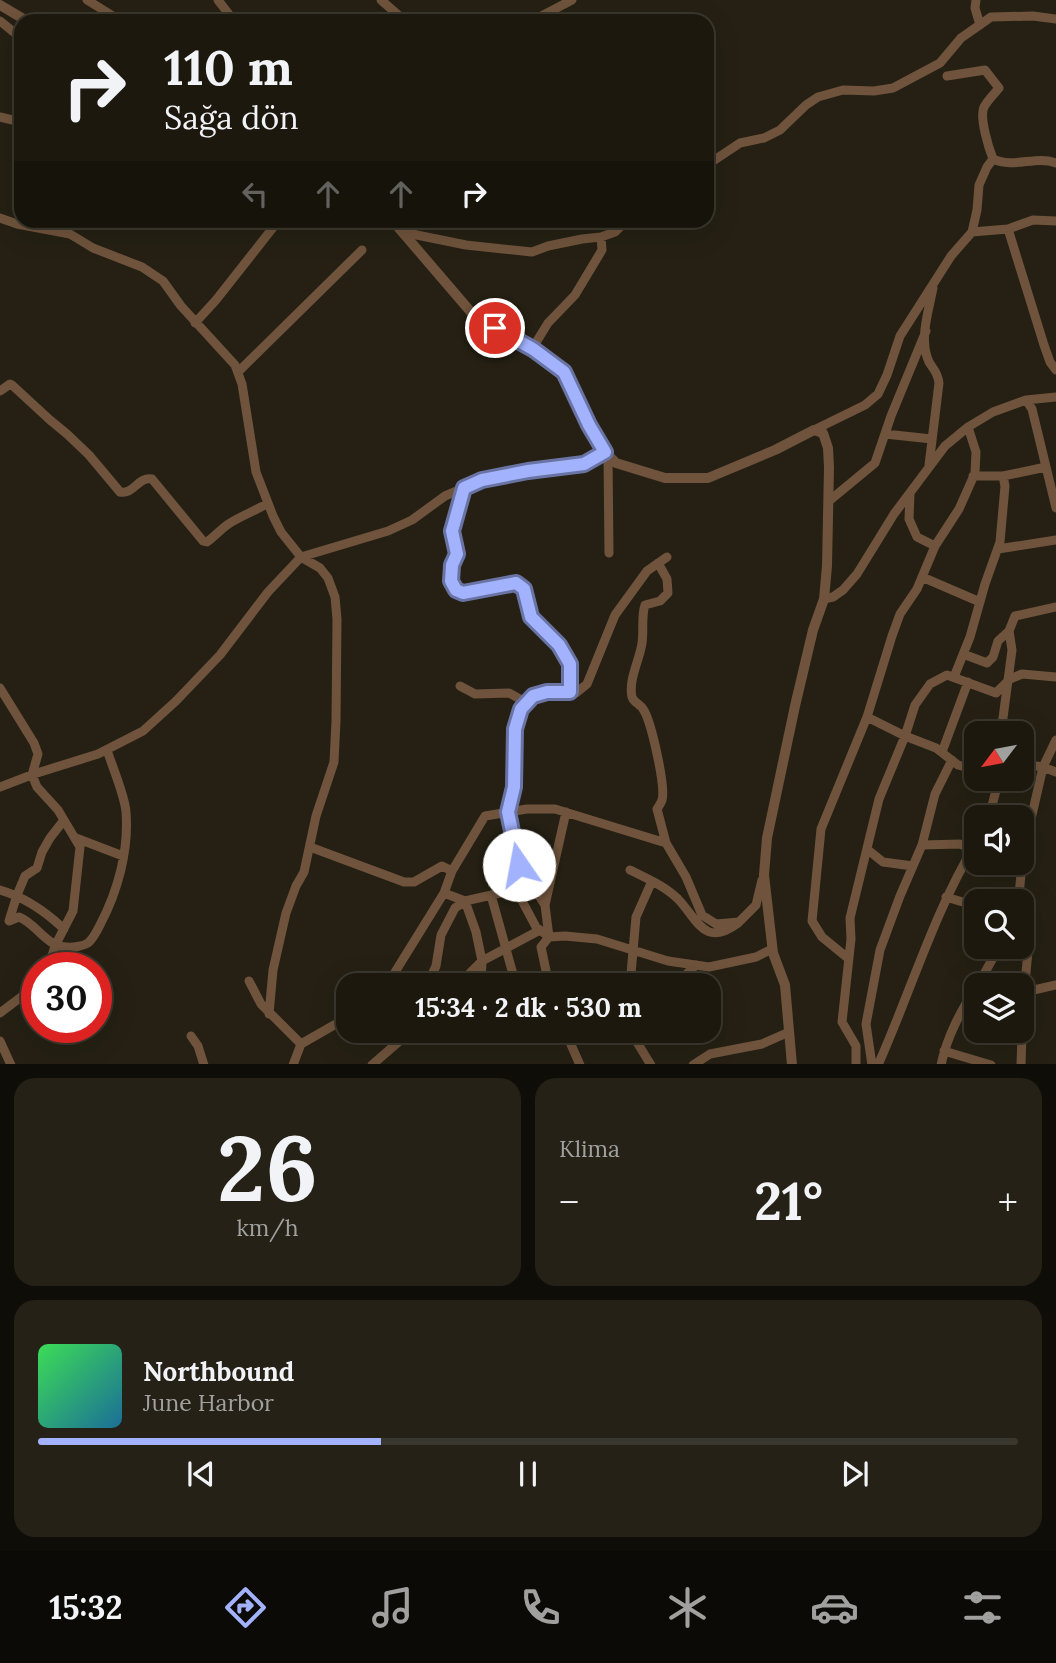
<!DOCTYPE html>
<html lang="tr">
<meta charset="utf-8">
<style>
body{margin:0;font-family:Lora,serif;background:#252117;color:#f1f3f6;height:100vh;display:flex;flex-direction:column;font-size:26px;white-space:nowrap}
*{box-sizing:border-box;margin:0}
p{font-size:23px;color:#a0a09e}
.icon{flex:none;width:38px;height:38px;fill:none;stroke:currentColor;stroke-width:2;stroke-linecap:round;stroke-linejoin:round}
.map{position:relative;height:1064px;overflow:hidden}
.details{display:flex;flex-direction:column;gap:14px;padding:14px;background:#0f0d08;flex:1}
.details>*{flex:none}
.guide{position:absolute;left:14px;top:14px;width:700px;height:214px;border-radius:21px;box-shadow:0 7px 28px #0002,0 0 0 2px #3a372e;background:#1c180e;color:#f1f3f6;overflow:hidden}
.needle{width:46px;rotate:238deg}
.controls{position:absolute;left:964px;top:721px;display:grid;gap:14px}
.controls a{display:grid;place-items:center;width:70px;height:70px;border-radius:14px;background:#1c180e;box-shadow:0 7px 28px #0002,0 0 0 2px #3a372e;font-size:35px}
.speed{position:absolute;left:21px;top:952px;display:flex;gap:14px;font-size:35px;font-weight:700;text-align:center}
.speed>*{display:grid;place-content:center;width:91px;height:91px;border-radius:50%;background:#1c180e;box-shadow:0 7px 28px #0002,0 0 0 2px #3a372e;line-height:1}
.speed .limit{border:10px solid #d22;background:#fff;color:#111}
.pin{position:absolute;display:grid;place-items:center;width:60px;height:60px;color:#fff;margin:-30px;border:4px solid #fff;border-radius:50%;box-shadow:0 2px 7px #0007}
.me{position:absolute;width:77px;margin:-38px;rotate:348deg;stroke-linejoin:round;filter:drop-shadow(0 0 5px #0008)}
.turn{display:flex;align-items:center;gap:24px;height:147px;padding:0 35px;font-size:32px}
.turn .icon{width:91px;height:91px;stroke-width:2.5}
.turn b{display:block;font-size:49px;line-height:60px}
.lanes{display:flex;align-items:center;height:66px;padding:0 35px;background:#0003;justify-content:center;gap:35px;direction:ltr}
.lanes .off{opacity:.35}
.big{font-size:52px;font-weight:700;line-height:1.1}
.details .tile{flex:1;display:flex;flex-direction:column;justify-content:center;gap:10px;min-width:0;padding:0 24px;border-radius:21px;background:#252117}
.details .dial{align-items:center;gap:0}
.dial b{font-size:91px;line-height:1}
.song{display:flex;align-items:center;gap:21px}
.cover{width:84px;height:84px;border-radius:10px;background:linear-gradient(135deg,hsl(130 70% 55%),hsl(200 70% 35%))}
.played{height:7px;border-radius:4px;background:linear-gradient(90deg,#a2b2fd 35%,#3a372e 35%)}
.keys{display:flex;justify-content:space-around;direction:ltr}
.heat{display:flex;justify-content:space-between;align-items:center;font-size:38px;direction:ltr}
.details .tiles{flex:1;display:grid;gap:14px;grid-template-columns:1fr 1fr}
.tile:last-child{grid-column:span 2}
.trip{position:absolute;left:336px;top:973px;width:385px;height:70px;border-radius:21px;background:#1c180e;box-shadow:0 7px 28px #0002,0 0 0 2px #3a372e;font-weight:700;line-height:70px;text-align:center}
.tabs{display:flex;height:112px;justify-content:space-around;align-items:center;background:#0b0a06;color:#a0a09e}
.tabs .icon{width:49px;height:49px}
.tabs .selected{color:#a2b2fd}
.tabs b{font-size:32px;color:#f1f3f6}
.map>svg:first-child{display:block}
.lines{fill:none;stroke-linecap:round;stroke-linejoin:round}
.minor{stroke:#6f533c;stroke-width:9}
.tertiary{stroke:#6f533c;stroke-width:10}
.route-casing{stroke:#6974a4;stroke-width:18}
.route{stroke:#a2b2fd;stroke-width:12}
</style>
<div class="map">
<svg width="1056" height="1065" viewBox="0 0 1056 1065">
<rect width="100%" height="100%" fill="#252013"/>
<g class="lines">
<path class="minor" d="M87,0L121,21
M218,0L234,21
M381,0L405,21
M976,0L975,8L980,25
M0,21L21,38
M532,21L572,0
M947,76L985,70L999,88C994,94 987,101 984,107C979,117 989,149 993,159C1014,169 1036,155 1056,163
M0,117L21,122
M707,165L740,143L764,138L780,130L806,105L818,97L843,90L874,91L893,88L940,63L961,38L991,17L1033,16L1056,19
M0,218L17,224L70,234L93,248L142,267L163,281L181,306L235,365L242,384L256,472L273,516L281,532L301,557L320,568L328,578L335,597L337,619L336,721L334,762L316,816L304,872L296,886L286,913L273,970L269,1014
M1008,229L1044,345L1050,362L1056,370
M402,232L466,245L532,252L548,246L582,239L601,237L615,232L627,220
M972,232L1008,229L1033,220L1056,221
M195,323L216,300L279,220
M532,349L548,323L575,295L602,250L601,237
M238,372L362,250
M0,391L10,384L12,385L50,420L67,434L89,455L120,492C134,495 138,476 152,479L203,541L207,542C215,536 222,528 230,523C243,515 255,511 268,503
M1026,400L1032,409L1056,508
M814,430L865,405L878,394L887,375L900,336L951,256L972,232L977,210L979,185L987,167L993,159
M885,434L932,439
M608,455L609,553
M929,465L939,383C937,368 930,368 927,357C920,336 929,309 933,288
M973,476H1003L1046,467
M464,488L452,531L457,553L452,565L451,581L456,590L463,593L516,583L524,589L531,617L559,645L570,665V692
M910,494L909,519L917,537L935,546
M829,501L875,463L891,416L926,331
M998,549L1056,540
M658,563L667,579L668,593L660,601L645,605C641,617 644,630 642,643C640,659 628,680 632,697C634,703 640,704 643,709C651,720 666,787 662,800C661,803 659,806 657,809L666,843
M922,577L980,602
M824,599L833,597L843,590L857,574L894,514L945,446L968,427L993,412L1026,400L1056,397
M963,654L987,663L993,657L998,641L1009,631
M954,677L970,637L985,584L1000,542L1005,486L1003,476
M460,686L475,694L509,693L527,703
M0,688L34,743L38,754L32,775L37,787L58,810L80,847L73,911L55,946L48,968
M867,717L905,736L936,748L958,765L976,770
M1001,733L1012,650L1009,631L1015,616L1056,607
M942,752L968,682
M1022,764L1043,767L1056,772
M0,787L34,774L98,754L143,731L176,701L220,655L268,592L301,557L388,531L412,520L445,496L482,480L528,471L584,464L605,452
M989,817L999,779
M64,820L50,838L42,852L37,868L25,876L17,895L9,921L19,917C37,924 46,947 67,947C72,948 83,946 88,943C93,939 97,931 100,925C118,891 129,850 126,812C125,796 112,766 107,750
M76,838L123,856
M922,845L960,844L973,850
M310,847L404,882H414L442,866L452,871
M868,850L883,862L913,866
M630,870C646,878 665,886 678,899C698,920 704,948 738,923
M0,890C25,897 45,911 64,929
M444,893L465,901L476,932L482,961L481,985
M491,895L516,985
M946,897L976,906
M1021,901L1019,895L1023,854L1043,767L1056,740
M545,905L519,865L508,812L514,787L515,729L521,709L533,696L547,692L576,693L587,684L615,615L647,571L667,557
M849,959L822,937L812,921L821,829L867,717L892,636L900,614L917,589L935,546L959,509L975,473L976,452L968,427
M249,981L261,1004L301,1044
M387,985L444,893L452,871L485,816L527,809H555L666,843L686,877L702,915L716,924L739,922L756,905L762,880
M427,985L436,966L441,935L455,908L465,901L505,892L520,897L536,927L549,937L545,905L566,812
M458,985L482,961L540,930
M549,985L541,947L549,937L565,936L597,939L668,961L709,967L756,957L772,949
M630,985L636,917L652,881
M675,985L696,965
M978,985L999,947
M1025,992L1056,985
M0,1013L37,985
M484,1031L503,1038L567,1037L598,1031
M565,1031L580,1065
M630,1031L651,1065
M191,1036L198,1046L204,1065
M0,1041L11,1065
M944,1051L991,1065
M293,1065L301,1044L348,1017
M372,1065L411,1031
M693,1065L710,1054L762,1044L789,1032
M856,1065V1046L842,1022L851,939L850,918L879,799L905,736L915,705L930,684L947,675L996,693L1010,679L1022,674L1056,677
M872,1065L866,1024L880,950L900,896L922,845L935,794L952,760
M878,1065C911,991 934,912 976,843
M941,1065C947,1036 961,1011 976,987
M1021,1065L1023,1005L1029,940L1022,905"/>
<path class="tertiary" d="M0,5L27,21
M392,220L476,318L532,349L564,372L589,425L605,452L616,463L665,478H708L775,450L814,430L823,433L828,448L829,467L827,566L824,599L813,630L795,706L767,838L764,875L773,953L785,985L792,1065"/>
</g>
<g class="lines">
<defs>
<path id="route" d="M495,328L533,349L564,372L589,425L605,452L584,464L528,471L482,480L464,488L452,531L457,554L452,565L451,581L456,590L463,593L516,583L524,589L531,617L559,645L570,664V692H547L533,696L521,709L515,729L514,787L508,812L519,865"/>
</defs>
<use href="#route" class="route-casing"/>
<use href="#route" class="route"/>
</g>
</svg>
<div class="controls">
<a><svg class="needle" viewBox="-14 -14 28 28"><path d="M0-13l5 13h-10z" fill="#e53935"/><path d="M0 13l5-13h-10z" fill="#a0a09e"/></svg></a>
<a><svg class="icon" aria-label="sound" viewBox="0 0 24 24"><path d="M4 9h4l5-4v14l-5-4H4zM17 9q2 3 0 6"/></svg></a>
<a><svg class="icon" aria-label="search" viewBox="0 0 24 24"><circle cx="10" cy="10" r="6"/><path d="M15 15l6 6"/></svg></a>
<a><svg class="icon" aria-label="layers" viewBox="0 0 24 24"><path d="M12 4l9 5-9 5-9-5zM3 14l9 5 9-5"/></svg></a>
</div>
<div class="speed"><div class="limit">30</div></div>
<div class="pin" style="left:495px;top:328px;background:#d93025"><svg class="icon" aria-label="arrive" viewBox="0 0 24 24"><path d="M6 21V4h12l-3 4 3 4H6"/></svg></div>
<svg class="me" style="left:519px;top:865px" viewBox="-20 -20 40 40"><circle r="19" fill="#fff"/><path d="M0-13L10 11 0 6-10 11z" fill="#a2b2fd"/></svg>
<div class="trip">15:34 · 2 dk · 530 m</div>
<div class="guide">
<div class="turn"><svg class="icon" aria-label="right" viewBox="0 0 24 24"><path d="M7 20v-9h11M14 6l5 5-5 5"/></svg><div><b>110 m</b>Sağa dön</div></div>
<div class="lanes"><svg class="icon off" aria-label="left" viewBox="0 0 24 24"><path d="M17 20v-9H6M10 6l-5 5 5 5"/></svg><svg class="icon off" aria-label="ahead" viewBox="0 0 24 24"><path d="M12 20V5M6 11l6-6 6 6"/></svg><svg class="icon off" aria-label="ahead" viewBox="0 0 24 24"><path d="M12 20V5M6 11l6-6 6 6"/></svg><svg class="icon" aria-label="right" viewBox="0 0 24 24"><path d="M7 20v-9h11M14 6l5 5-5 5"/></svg></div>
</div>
</div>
<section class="details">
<div class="tiles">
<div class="tile dial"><b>26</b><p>km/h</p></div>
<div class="tile"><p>Klima</p>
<div class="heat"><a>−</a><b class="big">21°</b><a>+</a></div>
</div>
<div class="tile">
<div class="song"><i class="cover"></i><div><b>Northbound</b><p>June Harbor</p></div></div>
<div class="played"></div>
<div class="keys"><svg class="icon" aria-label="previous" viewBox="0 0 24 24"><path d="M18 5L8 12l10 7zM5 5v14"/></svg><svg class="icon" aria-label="pause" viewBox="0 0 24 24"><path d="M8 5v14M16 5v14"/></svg><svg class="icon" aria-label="next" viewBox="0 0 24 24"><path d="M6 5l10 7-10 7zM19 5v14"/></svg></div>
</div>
</div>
</section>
<nav class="tabs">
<b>15:32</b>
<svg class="icon selected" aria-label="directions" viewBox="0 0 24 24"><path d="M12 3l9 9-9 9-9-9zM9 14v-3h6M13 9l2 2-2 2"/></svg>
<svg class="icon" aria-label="music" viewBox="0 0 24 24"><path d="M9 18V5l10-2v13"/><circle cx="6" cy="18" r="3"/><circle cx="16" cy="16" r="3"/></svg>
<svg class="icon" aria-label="phone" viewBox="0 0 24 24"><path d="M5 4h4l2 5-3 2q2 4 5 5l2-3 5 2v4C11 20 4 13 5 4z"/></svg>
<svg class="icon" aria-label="climate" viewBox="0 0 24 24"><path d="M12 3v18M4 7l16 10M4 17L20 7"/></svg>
<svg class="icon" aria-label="car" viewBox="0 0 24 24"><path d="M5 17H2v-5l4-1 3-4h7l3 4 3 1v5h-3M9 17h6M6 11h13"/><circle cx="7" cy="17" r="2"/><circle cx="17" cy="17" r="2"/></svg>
<svg class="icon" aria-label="filters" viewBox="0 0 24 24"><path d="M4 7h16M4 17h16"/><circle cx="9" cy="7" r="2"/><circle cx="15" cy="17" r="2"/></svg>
</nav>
